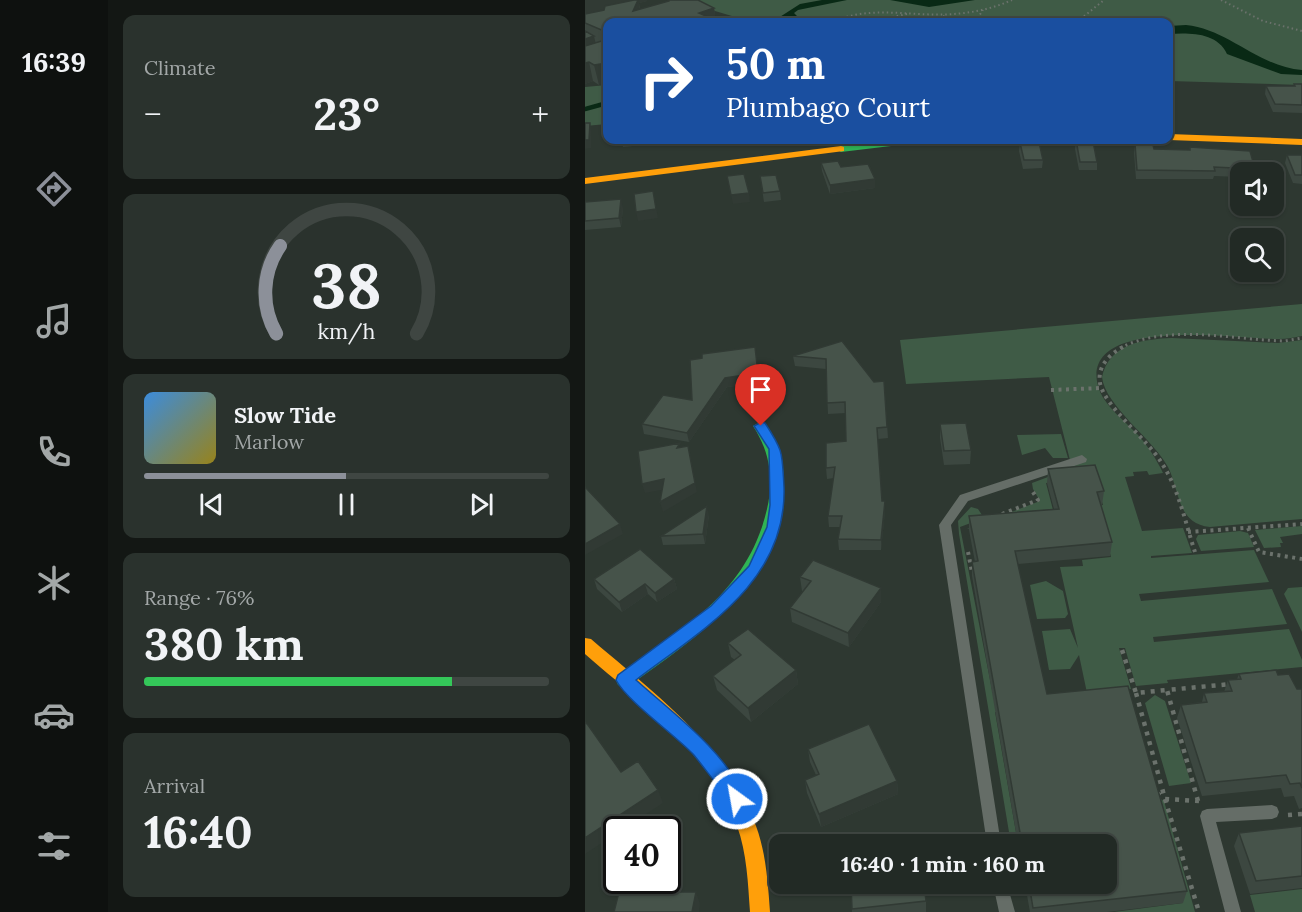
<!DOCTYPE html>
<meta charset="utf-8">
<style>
body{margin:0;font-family:Lora,serif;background:#2a322d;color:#f1f3f6;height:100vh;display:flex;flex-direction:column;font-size:22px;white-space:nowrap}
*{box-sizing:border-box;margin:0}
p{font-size:20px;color:#a2a7a7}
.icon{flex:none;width:33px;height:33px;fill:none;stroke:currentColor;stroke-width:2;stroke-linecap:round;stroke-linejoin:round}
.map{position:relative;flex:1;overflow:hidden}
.drawer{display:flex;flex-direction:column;gap:15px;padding:15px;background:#131714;width:477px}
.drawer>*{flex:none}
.guide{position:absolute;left:18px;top:18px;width:570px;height:126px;border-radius:12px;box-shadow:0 2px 4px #0004,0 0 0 2px #3f4642;background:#1a4fa0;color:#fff;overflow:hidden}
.buttons{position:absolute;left:645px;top:162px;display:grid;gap:12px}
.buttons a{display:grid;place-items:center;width:54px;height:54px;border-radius:12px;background:#222a25;box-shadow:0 2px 4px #0004,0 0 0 2px #3f4642;font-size:30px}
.speed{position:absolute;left:18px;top:816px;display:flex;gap:12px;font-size:30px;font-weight:700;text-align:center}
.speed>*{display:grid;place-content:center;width:78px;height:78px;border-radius:50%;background:#222a25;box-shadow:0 2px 4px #0004,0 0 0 2px #3f4642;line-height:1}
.speed .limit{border:3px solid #111;border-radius:9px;background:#fff;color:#111}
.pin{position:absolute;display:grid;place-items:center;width:51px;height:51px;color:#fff;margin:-62px -26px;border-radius:50% 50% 50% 0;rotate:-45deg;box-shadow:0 0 6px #0007}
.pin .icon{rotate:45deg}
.me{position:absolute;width:66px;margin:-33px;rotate:328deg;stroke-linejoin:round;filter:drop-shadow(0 0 4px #0008)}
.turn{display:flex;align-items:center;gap:21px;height:126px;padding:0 24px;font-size:27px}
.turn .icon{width:78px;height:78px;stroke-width:2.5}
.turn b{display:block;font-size:42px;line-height:51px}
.big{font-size:45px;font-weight:700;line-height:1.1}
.drawer .tile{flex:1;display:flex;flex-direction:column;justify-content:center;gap:9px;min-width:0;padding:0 21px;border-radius:12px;background:#2a322d}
.drawer .dial{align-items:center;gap:0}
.dial svg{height:156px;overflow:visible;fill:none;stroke:#3f4642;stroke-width:7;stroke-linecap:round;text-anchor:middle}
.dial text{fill:#f1f3f6;stroke:none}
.song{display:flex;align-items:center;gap:18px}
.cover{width:72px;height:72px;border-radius:9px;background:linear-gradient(135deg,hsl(210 70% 55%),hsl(50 70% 35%))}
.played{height:6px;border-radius:3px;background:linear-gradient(90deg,#8c9099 50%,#3f4642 50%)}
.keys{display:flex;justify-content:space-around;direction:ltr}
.heat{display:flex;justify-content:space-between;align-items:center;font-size:33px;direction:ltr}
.charge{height:9px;border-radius:4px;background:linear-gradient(90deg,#34c759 76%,#3f4642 0)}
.trip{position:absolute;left:184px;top:834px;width:348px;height:60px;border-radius:12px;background:#222a25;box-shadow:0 2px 4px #0004,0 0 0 2px #3f4642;font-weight:700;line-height:60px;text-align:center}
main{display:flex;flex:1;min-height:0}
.tabs{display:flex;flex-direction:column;width:108px;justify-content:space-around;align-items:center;background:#0e110f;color:#a2a7a7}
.tabs .icon{width:42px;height:42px}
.tabs .selected{color:#8c9099}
.tabs b{font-size:27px;color:#f1f3f6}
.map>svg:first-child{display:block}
.green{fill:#3f5b46}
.water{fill:#092915}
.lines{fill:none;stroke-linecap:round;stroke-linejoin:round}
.stream{stroke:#092915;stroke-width:4.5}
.path-far3{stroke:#6b726c;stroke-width:2;stroke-dasharray:1.5 3;stroke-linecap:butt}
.path-far2{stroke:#6b726c;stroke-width:3;stroke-dasharray:2 4;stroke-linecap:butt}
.path-far1{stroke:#6b726c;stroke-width:4;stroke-dasharray:3 4.5;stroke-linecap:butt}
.path{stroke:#6b726c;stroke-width:4.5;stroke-dasharray:4 6;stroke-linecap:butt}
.lane{fill:#656d67;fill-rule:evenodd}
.fast{fill:#30b455;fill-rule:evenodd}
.slow{fill:#ff9f0a;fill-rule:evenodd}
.wall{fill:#3c4740}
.shaded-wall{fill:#313a34}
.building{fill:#46534a;stroke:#313a34;stroke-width:1.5}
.route{fill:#1a73e8;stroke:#114b97;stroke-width:1.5}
</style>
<main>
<nav class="tabs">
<b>16:39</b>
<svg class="icon selected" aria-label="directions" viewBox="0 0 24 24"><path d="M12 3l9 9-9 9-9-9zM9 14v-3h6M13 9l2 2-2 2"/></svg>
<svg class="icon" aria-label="music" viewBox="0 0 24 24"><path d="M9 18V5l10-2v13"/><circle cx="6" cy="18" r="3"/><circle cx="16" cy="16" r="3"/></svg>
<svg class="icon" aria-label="phone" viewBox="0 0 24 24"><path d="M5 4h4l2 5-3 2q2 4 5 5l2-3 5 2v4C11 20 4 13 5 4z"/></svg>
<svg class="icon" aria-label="climate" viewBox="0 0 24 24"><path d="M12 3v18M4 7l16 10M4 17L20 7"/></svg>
<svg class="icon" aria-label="car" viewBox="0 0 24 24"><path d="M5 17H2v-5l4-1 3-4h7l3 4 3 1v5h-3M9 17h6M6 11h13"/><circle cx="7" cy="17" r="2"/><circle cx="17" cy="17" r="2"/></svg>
<svg class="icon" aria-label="filters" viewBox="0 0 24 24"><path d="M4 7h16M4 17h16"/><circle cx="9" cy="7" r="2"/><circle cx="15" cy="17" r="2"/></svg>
</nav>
<section class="drawer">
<div class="tile"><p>Climate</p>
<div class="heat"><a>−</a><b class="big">23°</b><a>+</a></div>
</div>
<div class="tile dial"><svg viewBox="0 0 100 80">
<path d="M14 69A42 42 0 1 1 86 69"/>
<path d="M14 69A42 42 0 0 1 16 24" stroke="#8c9099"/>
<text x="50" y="56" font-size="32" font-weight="700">38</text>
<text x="50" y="72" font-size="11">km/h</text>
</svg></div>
<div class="tile">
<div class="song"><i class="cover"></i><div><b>Slow Tide</b><p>Marlow</p></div></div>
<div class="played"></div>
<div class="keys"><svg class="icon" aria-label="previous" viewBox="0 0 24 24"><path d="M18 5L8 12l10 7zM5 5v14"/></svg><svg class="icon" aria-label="pause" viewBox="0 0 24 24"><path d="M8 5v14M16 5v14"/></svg><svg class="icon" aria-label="next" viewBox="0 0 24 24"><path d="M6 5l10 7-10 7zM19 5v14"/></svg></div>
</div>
<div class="tile"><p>Range · 76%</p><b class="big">380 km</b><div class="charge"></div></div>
<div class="tile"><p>Arrival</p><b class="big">16:40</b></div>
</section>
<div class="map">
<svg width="717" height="912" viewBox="0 0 717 912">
<rect width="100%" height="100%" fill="#2e3831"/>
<path class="green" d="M112,0H717V85L584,81V22H152L157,19L103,3Z
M22,85V124L0,126V87Z
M717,304V336C710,337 702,339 694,339C660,340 494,313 513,386C518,405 540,421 553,435C563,446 572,460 578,473L564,475L562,471L548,472L549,476L540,477L557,531L598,528L607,553L566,556V558L669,550L684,582L554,594L556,601L687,589L702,624L568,637L569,642L704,629L717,660V667L582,680L583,683L551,686L540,648H534L546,689L502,693L494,655L485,669L464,670L457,631L485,629L493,648L475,567L498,566L497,560L526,557L513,509L514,519L382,529L455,501L448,489L447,483L479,471L484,481L461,483L468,510L518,505L510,478L490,480L464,377L321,384L315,340Z
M587,338L693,343L717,340V519L625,527C592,524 595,491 583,467C568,439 520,406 517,377C524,344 558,339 587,338Z
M476,434L483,458H468L460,448L437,455L432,435Z
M386,507L393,509L399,518L375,527L407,690L414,712H410L433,844H426L374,534L373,521Z
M717,526V534L695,537L698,543H695L696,547L679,548L670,530Z
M655,531L663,533L669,547L616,551L611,539L613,535Z
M461,581L478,591L483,614L480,618L452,619L445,585Z
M717,587V632L699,594L703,588Z
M570,695L580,701L606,783L584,786L560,703Z
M570,796L579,801L610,912H529L598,903Z
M717,889V912H670L665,895Z"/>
<path class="water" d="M237,0H262L213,10L209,13L216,20L214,22H187L215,4Z
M305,0H390L344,7Z
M601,25C643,29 674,67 717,70V75L696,74L642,54C632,32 604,33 584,34V26Z"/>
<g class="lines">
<path class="stream" d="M0,109L22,103"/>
<path class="path-far3" d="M636,0L678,21L717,31
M322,14L283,22L261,17C286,10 310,13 335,14C367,16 398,13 427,0
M358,16L380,22
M390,22L398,10
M492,22L519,0"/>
<path class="path-far2" d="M535,348C584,323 648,340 700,341L717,338"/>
<path class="path-far1" d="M538,347C525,354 512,366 515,383C519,406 562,439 576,462C594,489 600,522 610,552
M466,390L517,388
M417,514L453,500L446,489
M663,528L674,552L717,559
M603,532L717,524
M383,552L387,572L392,571"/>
<path class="path" d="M537,650L551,693L582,690
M541,693H551L580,799L614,801
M572,793L580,799L614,912
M613,801L582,690L646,684
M703,815L717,814"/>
<path class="lane" d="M497,455L502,459L501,462L383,501L366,525L416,844H402L354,525L375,495Z
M687,805L692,807L694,812L692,817L687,819L631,822L656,912H640L615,816L617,811L622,809Z
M408,884H422L430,912H414Z"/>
<path class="fast" d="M312,140H336L331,143L256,152L251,149L256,146Z
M175,422L180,423C198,450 203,478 196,510C178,595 111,637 45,685L39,687L33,685L31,680L33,675C98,629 163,592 182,509C189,479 185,452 168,426Z"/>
<path class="slow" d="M584,134L717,139V145L584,140Z
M256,146L259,147V151L0,184V178Z
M0,638L6,639C70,694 140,744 171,826C181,853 183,883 185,912H165C163,884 162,853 152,826C126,752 57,704 0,654Z"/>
</g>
<path class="wall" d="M0,0H62V1L54,3L55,9L129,8L131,22H22L14,85L8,81L0,84Z
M709,84H717V113L688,112L680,94L681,86H709Z
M37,140H58V145L38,147Z
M491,140L512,162V170H494L490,149Z
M435,143L458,160L457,168L438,169L434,151Z
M550,144L569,149L604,150L605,147L670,169V172H656V177L629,176L628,179H551L549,153Z
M702,155H717V184L708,183L700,163Z
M236,163L256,167L290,188L245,194L237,171Z
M175,176L195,191L196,200L179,202Z
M0,202L38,208L36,227L0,230Z
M257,341L289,382L299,381L303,438L293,439L297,501L300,511L296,550H254L253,539L255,527H244L243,516L249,478L242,479L241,468L261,441V413L243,414L241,369L210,366L208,356Z
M105,360L175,383L142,387L104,442L59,434L57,424L107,400Z
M355,424L386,450L385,464L359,465L355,438Z
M463,469L519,491L517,505H516L527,542L525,556L433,564L462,694L602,891L598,903L522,912H445L440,884H522V844H433L387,576V562H390L384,530V516L469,509L462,483Z
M124,515L120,544L78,545L76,536Z
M215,577L296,602L264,647L207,622L205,608L218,591H217Z
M9,579H89L92,589L72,602L63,594L37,612L12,589Z
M143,643L211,670L213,684L166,722L132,690L128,676L150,660L146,657Z
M654,674L693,675L712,689H717V808L714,809L709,796L699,797L696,788L617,796L592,718L596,705L617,702L619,693L639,692L643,680L652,679Z
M223,749L312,781L313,794L236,827L222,793L220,780L231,775L225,762Z
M717,826V888L665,894L649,846L654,833Z
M266,884L341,901V912H267Z"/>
<path class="shaded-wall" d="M0,0H62V1L54,3L56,17L0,20Z
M129,8L131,22H99L114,13Z
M88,19L89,22H80V20Z
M9,36L13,54L0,59V39Z
M4,62L8,81L0,84V63Z
M22,63V84L14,85L9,65Z
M5,123L6,131V148L0,149V140Z
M290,179V188L245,194V185Z
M68,191L73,218L53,221L51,212Z
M164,193L165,202L148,204L146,195Z
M36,199L38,208L36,227L34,218Z
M170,347L175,383L142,387L104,442L102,433L140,378Z
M105,455L112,492L78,512L75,502Z
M79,479L82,489L60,493L57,484Z
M300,501V511L296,550V540Z
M122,506L124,515L120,544L118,534Z
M35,524L38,534L0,555V544Z
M89,579L92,589L72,602L70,593Z
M60,584L63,594L37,612L34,602Z
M296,588V602L264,647L263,633Z
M211,670L213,684L166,722L163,708Z
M312,781L313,794L236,827L234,814Z
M73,790L78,803L37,830H32V833L0,854V838Z
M91,849L95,862L87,904L82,892Z
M111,892L115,904L114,912H107Z"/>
<path class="building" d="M49,0H53L48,11L84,1V0H113L129,8L114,13L121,16L99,22H89L88,19L80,20V22H22V63L9,65L4,62L0,63V46L20,40L19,31L0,23V14L19,10L20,6Z
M0,31L9,36L0,39Z
M709,84H717V105L690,104L681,86H710Z
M0,123H5L4,140H0Z
M491,140L508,141L512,162H495Z
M454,142L458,160H439L435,143Z
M550,144L568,145L569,149L605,150V147L665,151L670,169L629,167L630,171L552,170Z
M702,155H717V175H710Z
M253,161L256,167L283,164L290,179L245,185L236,163Z
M159,174L164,193L146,195L142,176Z
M191,175L195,191L178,193L175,176Z
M68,191L71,209L51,212L49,194Z
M36,199L34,218L0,221V202Z
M257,341L289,382L299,381L302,427L292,428L297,501H300L296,540L253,539L257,516H243L250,467L241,468V443L261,441L260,402L242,403L241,359L208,356Z
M170,347L173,373L140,378L102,433L57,424L78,395L107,400L105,360L117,358V354Z
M381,423L386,450L359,451L355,424Z
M95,443L92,448L103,446L110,483L75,502L79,479L57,484L53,451Z
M510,465L519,491L512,492L527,542L430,551L462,694L543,686L602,891L448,908L444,884H522V844H437L387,562L393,561L384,516L474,509L463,469Z
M0,487L35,524L0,544Z
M122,506L118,534L76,536Z
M55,549L89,579L70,593L60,584L34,602L9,579Z
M228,560L296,588L263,633L205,608L226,581L215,577Z
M163,629L211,670L163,708L128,676L156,655L143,643Z
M691,670L693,675L704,674L712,689H717V788L715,783L705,784L701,775L621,783L596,705L622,702L619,693L647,691L643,680L656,679L654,674Z
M0,722L3,725L36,772L53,761L73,790L0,838Z
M284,724L312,781L234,814L220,780L234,774L223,749Z
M717,826V876L671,881L654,833Z
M334,833L335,844H241V843Z
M82,849H91L82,892H111L107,912H29L37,880H82Z
M266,884H339L341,901L267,909Z"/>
<path class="route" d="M176,422L180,423C199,452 197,453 199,487C202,582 118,629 51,680C90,715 139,750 161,799L159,805L152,807C145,804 117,764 108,754C90,735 41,700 31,680L33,675L126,606L164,566L182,527L185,505L184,449L169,426Z"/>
</svg>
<div class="buttons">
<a><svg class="icon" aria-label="sound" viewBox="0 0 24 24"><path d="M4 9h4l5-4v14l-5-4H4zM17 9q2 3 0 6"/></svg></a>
<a><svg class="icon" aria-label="search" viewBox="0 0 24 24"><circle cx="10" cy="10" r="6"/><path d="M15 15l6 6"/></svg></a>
</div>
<div class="speed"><div class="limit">40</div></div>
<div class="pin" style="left:176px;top:426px;background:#d93025"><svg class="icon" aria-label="arrive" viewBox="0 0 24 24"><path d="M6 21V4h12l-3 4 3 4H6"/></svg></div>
<svg class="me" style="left:152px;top:799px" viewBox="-20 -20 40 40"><circle r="17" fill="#1a73e8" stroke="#fff" stroke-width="3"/><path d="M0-11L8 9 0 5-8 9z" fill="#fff"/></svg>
<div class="trip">16:40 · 1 min · 160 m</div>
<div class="guide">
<div class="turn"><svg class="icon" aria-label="right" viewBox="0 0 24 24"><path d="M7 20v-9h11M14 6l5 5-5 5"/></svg><div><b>50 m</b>Plumbago Court</div></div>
</div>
</div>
</main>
